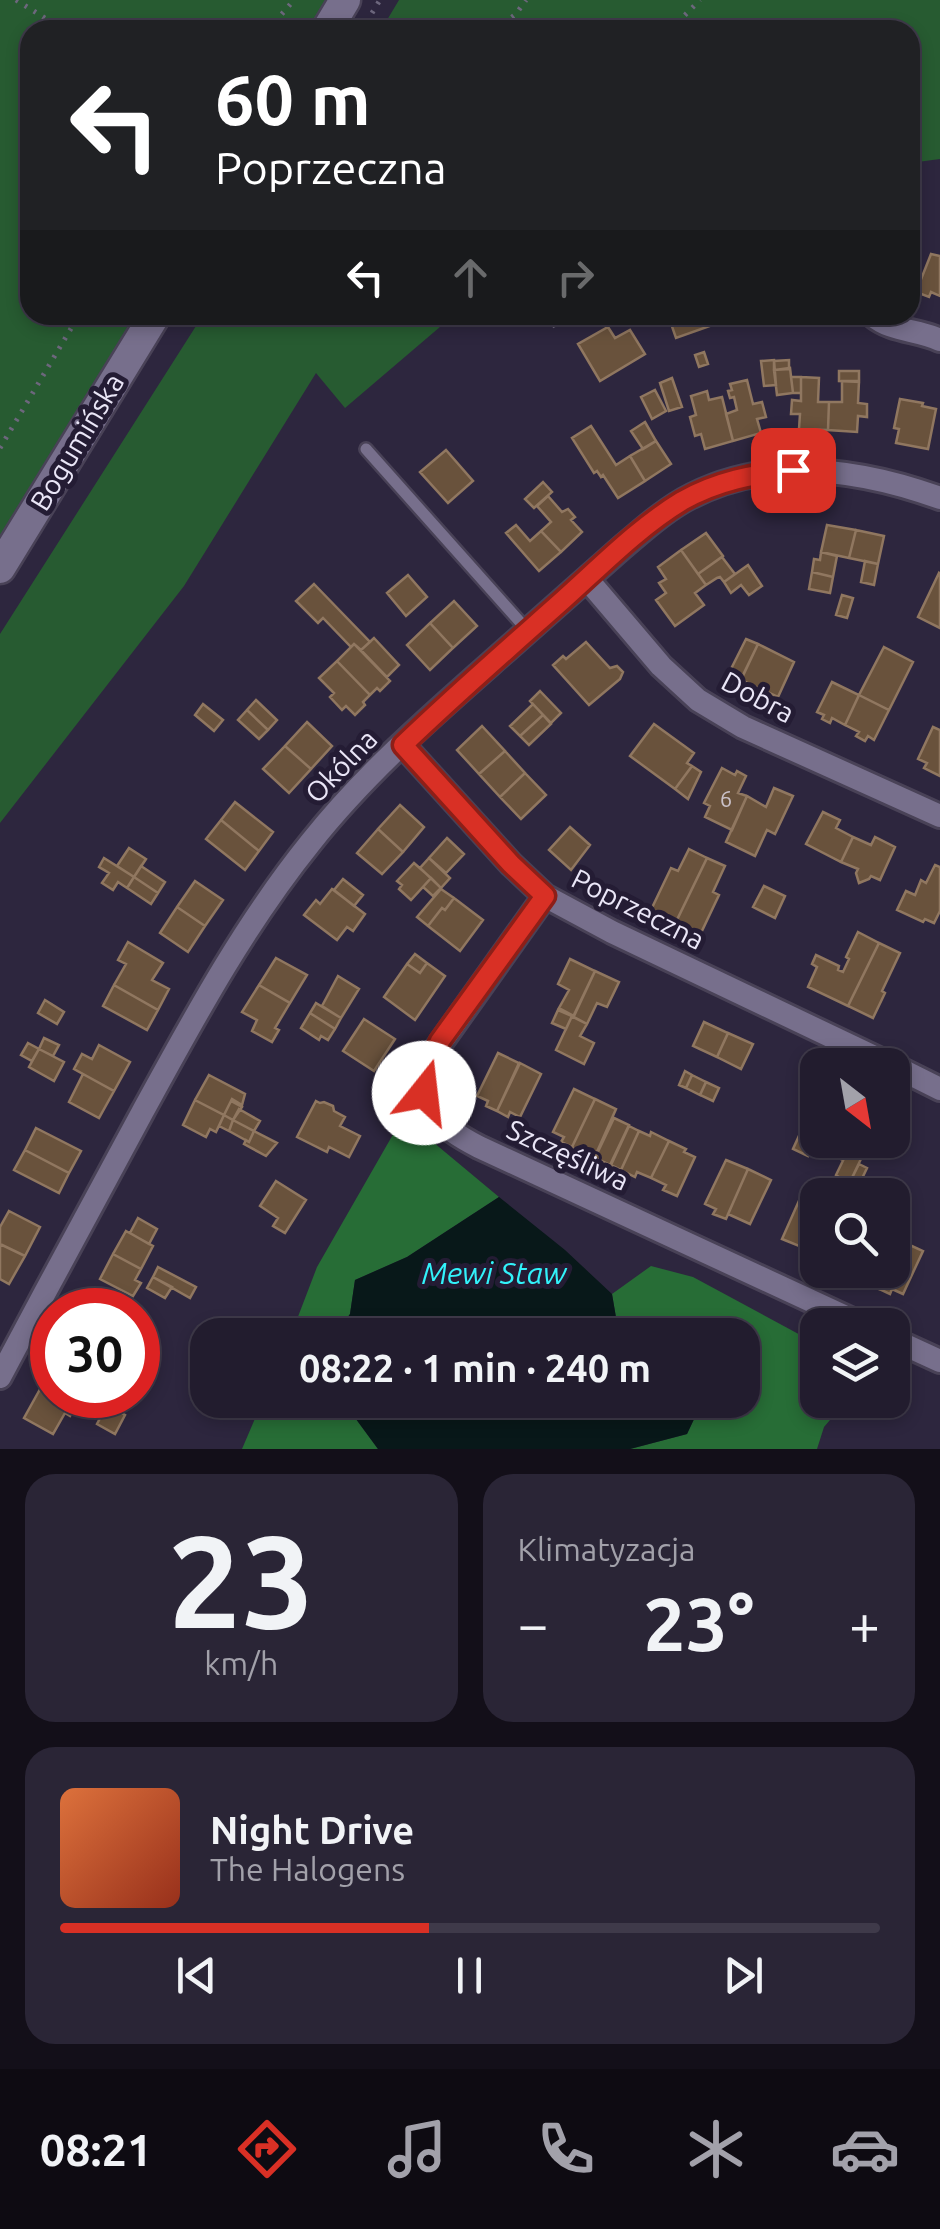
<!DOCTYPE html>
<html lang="pl">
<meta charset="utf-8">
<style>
body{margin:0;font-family:Ubuntu,sans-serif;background:#2a2536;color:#f1f3f6;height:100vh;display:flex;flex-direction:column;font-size:38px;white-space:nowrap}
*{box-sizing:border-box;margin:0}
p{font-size:32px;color:#a2a1aa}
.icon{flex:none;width:55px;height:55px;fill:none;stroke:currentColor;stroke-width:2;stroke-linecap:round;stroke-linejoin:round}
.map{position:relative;height:1449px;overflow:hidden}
.panel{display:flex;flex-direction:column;gap:25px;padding:25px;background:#130f19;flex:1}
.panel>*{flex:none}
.guide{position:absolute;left:20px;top:20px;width:900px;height:305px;border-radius:30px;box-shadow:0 5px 15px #0003,0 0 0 2px #3f3a4a;background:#202124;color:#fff;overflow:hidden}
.needle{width:65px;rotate:149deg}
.tools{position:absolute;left:800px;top:1048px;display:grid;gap:20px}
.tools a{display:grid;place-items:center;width:110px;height:110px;border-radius:20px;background:#221c2e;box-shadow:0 5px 15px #0003,0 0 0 2px #3f3a4a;font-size:50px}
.speed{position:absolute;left:30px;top:1288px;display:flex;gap:20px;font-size:50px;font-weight:700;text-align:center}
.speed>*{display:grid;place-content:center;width:130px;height:130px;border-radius:50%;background:#221c2e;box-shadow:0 5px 15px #0003,0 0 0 2px #3f3a4a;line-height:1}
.speed .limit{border:15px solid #d22;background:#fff;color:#111}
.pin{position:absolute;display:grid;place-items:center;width:85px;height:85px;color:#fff;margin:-42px;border-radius:20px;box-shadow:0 5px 15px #0006}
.me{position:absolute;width:110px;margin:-55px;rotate:16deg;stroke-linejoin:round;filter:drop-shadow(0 0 8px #0008)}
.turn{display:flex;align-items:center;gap:35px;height:210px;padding:0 30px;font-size:45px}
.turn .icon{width:130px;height:130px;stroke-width:2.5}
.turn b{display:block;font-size:70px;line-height:85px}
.lanes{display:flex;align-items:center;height:95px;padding:0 30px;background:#0003;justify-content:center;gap:50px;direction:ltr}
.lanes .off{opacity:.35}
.big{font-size:75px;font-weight:700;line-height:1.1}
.panel .tile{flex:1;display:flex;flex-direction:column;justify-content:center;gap:15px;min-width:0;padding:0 35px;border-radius:30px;background:#2a2536}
.panel .dial{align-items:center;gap:0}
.dial b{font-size:130px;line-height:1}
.song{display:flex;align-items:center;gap:30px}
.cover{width:120px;height:120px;border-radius:15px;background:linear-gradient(135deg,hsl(20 70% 55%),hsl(10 70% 35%))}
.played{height:10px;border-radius:5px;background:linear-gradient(90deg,#d93025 45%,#3f3a4a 45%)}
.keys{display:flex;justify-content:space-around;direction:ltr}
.heat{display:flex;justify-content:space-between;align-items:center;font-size:55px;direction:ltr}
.panel .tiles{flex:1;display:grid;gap:25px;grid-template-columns:1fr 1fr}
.tile:last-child{grid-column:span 2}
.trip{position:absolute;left:190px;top:1318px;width:570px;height:100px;border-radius:30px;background:#221c2e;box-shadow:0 5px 15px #0003,0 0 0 2px #3f3a4a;font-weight:700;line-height:100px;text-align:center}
.menu{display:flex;height:160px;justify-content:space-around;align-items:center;background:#0e0b12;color:#a2a1aa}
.menu .icon{width:70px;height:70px}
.menu .active{color:#d93025}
.menu b{font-size:45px;color:#f1f3f6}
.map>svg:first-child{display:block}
.green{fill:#275b31}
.forest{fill:#276d36}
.water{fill:#081819}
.building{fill:#69523c;stroke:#907760;stroke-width:2.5}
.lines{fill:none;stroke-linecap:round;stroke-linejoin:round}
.service-casing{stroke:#494257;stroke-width:16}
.minor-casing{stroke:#494257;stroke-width:28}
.tertiary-casing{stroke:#494257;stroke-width:35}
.path{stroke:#6d677d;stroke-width:5;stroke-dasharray:2.5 8;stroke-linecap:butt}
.service{stroke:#776f8c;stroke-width:11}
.minor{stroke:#776f8c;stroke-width:22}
.tertiary{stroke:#776f8c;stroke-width:30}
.route-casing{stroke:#8d1f18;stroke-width:25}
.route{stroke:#d93025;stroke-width:18}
.labels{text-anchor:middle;stroke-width:10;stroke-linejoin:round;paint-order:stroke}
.number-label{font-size:22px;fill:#cac1c8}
.street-label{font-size:28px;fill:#eae6f7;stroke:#241c34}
.water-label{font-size:30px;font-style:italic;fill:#32f2fa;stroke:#241c34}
</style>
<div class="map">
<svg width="940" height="1449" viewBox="0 0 940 1449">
<rect width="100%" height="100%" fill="#2d263e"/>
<path class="green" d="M0,0H328L310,30H30V315H136L0,541Z
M399,0H940V159L910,163V30H381Z
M203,315H454L345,408L316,373L184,586L0,823V634Z"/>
<path class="forest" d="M403,1117L499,1197L407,1257L355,1280L350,1314L335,1335H291L317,1267Z
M651,1266L693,1277L817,1344L818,1400H847L824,1427L817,1449H630L687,1434L703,1400H742V1335H619L612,1294Z
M263,1400H342L378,1449H242Z"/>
<path class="water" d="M499,1197L565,1250L612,1294L619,1335H335L350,1314L355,1280L407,1257Z
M342,1400H703L687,1434L630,1449H378Z"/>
<path class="building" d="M931,254L940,256V296L931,292L929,297L916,292Z
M668,315H722L724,321L676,338Z
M750,315H792V323L750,324Z
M792,315H827V321L792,323Z
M608,327L615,338L630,330L645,354L600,381L578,344Z
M704,352L708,364L699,367L695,355Z
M789,360V369L774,370V361Z
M761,361L774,360L776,385L764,386Z
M790,368L793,393L777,395L774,370Z
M839,371H859V382L839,381Z
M791,377H801V393H793Z
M801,377L819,378L818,402H829L828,430L799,429L800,414H791L792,400L801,401Z
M672,378L682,407L669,411L660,383Z
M747,380L753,404L762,402L766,417L757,419L761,433L733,441L726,414L737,410L734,397L730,398L728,391L732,390L730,384Z
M842,381H859L858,403L867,404V417L858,416L857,432L828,430L829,402H842Z
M655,390L666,411L652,419L641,397Z
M707,391L709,400L722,397L733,441L705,449L701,434L695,436L690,417L696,415L691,396Z
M900,399L923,403L922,406L936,409L928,449L896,443L899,429L894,428Z
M645,422L656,441L643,449L631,431Z
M591,426L616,465L630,456L645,481L618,498L603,475L601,477L597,471L594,473L572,438Z
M656,441L671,464L645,481L630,456Z
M446,450L473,481L448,503L420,472Z
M543,482L552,492L534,508L525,499Z
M548,496L562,512L568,509L575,517L571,520L582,532L561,552L541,531L551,522L537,506Z
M516,525L530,541L541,531L561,552L539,571L506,533Z
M827,525L856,530L849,558L821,552Z
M856,530L884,536L878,564L849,558Z
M706,533L723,556L698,574L681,550Z
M681,550L706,585L695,593L704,605L675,626L656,600L666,593L659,583L666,579L658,567Z
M821,552L837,556L833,577L812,572L814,559L820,560Z
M722,557L735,574L724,582L720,577L717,578L706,585L698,574Z
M865,561L878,564L874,585L861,582Z
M748,565L762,586L749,595L741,585L731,593L724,582Z
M812,572L833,577L830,593L809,589Z
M939,573L940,574V628L918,617Z
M408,575L427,597L406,616L387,593Z
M314,584L370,642L361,650L354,644L351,647L323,618L318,623L296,601Z
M842,595L853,598L847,618L836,615Z
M454,601L477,626L453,648L430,623Z
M430,623L453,648L430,670L407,645Z
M374,638L399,665L387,677L361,650Z
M746,639L758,644L742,677L730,671Z
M586,642L610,668L617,666L623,672L620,679L589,705L553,665L563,656L566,659Z
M354,644L390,681L380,691L377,688L370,695L337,661Z
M758,644L794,662L778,697L741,680Z
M884,647L913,662L889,710L859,695Z
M337,661L370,695L363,702L365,705L355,715L346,706L342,710L330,697L334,693L319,678Z
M832,682L859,695L845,725L832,718L830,723L822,719L824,715L817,712Z
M540,691L561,713L551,723L530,701Z
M859,695L889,710L874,740L868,736L865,741L856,736L859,732L845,725Z
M256,700L277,720L268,730L247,710Z
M203,704L223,720L214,731L195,715Z
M533,704L543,715L520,736L510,726Z
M247,710L268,730L259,739L238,720Z
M543,715L551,724L529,745L520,736Z
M307,722L332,746L311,769L285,746Z
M654,724L694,753L687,763L692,766L675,789L630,756Z
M482,726L505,751L479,774L457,750Z
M933,727L940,730V776L924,768L927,763L918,759Z
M285,746L311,769L289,793L263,769Z
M505,751L525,773L500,797L479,774Z
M692,766L701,772L688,799L675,789Z
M722,768L735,775L737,771L746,776L738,793L747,796L732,830L705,817L710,806L704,803Z
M525,773L546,795L521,819L500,797Z
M774,788L793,796L775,834L767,830L755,856L726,842L747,796L766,807Z
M235,802L273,832L259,851L221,820Z
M400,805L424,827L403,852L378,829Z
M823,812L840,820L836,828L853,837L841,862L806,844Z
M221,820L259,851L245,870L206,839Z
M570,827L590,845L571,870L549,850Z
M378,829L403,852L382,874L357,853Z
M853,837L871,845L875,837L895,847L880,880L871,876L869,879L859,883L856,873L858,869L841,862Z
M447,838L464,854L446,873L429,858Z
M129,848L146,859L134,877L117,866Z
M689,849L707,858L675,924L650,912L671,868L678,871Z
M104,858L134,877L127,888L118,882L113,890L102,883L109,873L99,867Z
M429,858L450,878L441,888L420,868Z
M707,858L725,866L713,892L719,895L700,935L675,924Z
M414,863L431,878L411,900L399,889L402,885L397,881Z
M935,865L940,867V911L934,923L925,919L923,922L897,910L906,891L915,895L921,880L926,883Z
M141,866L165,882L158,893L134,877Z
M134,877L158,893L151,904L127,888Z
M431,878L441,888L433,896L423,887Z
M343,879L363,895L354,906L334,890Z
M195,881L223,900L205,926L177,907Z
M764,886L785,896L775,918L753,907Z
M332,889L365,914L353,931L347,927L337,940L304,915L316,900L320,904Z
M441,889L454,898L445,910L442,908L428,926L417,917Z
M454,898L483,920L460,951L428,926L442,908L445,910Z
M177,907L205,926L188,952L160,933Z
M858,932L879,943L848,1006L808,987L817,967L812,964L816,955L839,966L838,970L843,972L849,959L846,957Z
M128,942L163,963L152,980L169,989L158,1010L114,985L126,964L118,960Z
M879,943L900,953L882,991L885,993L873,1018L848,1006Z
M415,954L427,963L420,973L407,964Z
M276,958L307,975L290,1003L259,985Z
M570,959L595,971L574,1016L559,1008L569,990L558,984Z
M427,963L445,976L415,1020L384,997L407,964L420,973Z
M595,971L619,982L607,1007L597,1003L587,1024L573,1017Z
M338,976L359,989L341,1018L322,1006Z
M114,985L158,1010L147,1030L103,1006Z
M259,985L290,1003L275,1028L279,1030L272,1042L252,1031L257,1020L242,1012Z
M45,1000L64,1012L57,1024L38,1013Z
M316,1003L341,1018L335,1029L310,1013Z
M558,1010L572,1016L566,1029L552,1023Z
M310,1013L335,1029L328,1040L321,1036L319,1040L301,1028Z
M572,1016L587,1024L580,1036L594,1043L584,1064L556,1050Z
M364,1019L395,1039L374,1071L343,1051Z
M704,1022L728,1033L717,1057L693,1046Z
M728,1033L753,1044L741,1069L717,1057Z
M44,1038L59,1045L53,1056L39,1049Z
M28,1043L39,1049L32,1061L21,1055Z
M99,1045L130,1062L114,1091L74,1069L82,1054L92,1059Z
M39,1049L64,1062L54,1081L29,1067Z
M498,1053L519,1063L497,1111L486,1106L488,1101L477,1096Z
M520,1063L541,1074L520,1117L510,1112L508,1117L497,1111Z
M685,1071L692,1075L686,1088L679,1085Z
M83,1074L114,1091L99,1118L69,1102Z
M209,1075L245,1094L242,1105L232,1099L224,1115L195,1100Z
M692,1075L706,1082L700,1095L686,1088Z
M706,1082L719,1088L713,1101L700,1095Z
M574,1089L595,1099L572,1147L561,1142L564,1137L553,1132Z
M595,1099L616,1109L596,1154L587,1149L584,1153L572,1147Z
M195,1100L224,1115L216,1132L210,1129L206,1137L183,1125Z
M231,1101L242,1107L233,1120L224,1115Z
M316,1101L320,1103L324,1102L333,1106L334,1111L345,1117L340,1126L360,1136L349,1157L329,1147L327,1152L297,1137Z
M239,1109L260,1121L254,1131L233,1120Z
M224,1115L233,1120L229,1131L219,1126Z
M614,1118L629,1125L610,1165L595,1158Z
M233,1120L254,1131L249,1142L229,1131Z
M629,1126L639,1131L621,1170L611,1165Z
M803,1127L818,1134L808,1156L793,1149Z
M36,1128L81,1151L69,1173L25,1150Z
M254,1131L277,1143L266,1156L244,1144L246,1140L249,1142Z
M639,1131L650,1136L651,1132L669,1141L651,1178L637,1172L635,1177L621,1170Z
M853,1140H870L849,1184L836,1175Z
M669,1141L686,1149L684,1152L695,1157L677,1196L663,1190L666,1185L651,1178Z
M836,1141L850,1147L843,1160L830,1154Z
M25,1150L69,1173L59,1193L14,1170Z
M726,1160L748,1169L726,1219L713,1214L716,1209L705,1204Z
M859,1164L867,1168L857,1189L849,1184Z
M748,1169L771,1180L750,1224L728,1214Z
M276,1181L306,1200L285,1233L273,1226L278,1218L260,1206Z
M802,1194L818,1202V1220L804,1248L782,1239Z
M9,1211L40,1227L25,1256L0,1244V1227Z
M138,1218L157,1229L149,1244L130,1233Z
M818,1220V1257L814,1260L801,1255Z
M126,1231L153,1246L141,1269L113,1254Z
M892,1237L901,1241L892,1260Z
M901,1241L923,1251L903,1294L892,1289L890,1294L879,1289L888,1270H892V1260Z
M0,1244L25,1256L9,1284L0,1279Z
M113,1254L141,1269L135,1280L141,1283L133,1296L100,1279Z
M158,1267L196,1287L190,1298L153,1277Z
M862,1270H888L879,1289L868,1284L870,1279L860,1274Z
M153,1277L172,1287L165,1298L147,1288Z
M49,1373L52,1375V1395H74L69,1403L75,1406L70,1416L65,1413L53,1434L24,1418Z
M74,1395H86L81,1404L77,1401L75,1406L69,1403Z
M86,1395L107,1405L101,1415L81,1404Z
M89,1395H114L124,1401L119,1412Z
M107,1405L125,1415L115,1434L97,1424Z"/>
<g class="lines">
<defs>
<path id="service" d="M366,449L528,631"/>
<path id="minor" d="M872,315C892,332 917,329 940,340
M587,579L661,666L698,700L743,727L940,816
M403,745L511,864L545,896L612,932L891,1065
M545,896L430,1058C413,1106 439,1126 479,1147L863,1325
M892,1065L940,1089
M892,1339L940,1361
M0,1377C47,1288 95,1200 143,1111C194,1018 244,925 311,842C372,765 449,701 522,636C554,608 586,579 618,551C639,533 660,514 684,500C764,455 857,468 940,498"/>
<path id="tertiary" d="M327,30L345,0
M0,568L155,315"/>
</defs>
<use href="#service" class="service-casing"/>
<use href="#minor" class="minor-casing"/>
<use href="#tertiary" class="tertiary-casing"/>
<path class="path" d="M16,0L64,30
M372,13L380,0
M268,30L294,0
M495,30L516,14L526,0
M670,30L700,0
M552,326L572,315
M0,448L79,315"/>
<use href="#service" class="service"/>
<use href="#minor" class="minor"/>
<use href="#tertiary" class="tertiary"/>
</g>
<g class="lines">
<defs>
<path id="route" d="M424,1093V1077L440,1041L545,896L511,864L403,745C455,695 509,648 563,600C601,566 639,527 682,501C717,481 754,474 793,470"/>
</defs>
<use href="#route" class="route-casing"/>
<use href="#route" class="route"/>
</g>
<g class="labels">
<g class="number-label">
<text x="726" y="807">6</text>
</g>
<g class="street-label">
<text transform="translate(77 442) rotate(-59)" y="10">Bogumińska</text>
<text transform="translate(758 697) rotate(28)" y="10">Dobra</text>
<text transform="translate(341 766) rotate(-46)" y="10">Okólna</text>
<text transform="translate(638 909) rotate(27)" y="10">Poprzeczna</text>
<text transform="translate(568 1155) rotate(25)" y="10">Szczęśliwa</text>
</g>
<g class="water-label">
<text x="494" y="1284">Mewi Staw</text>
</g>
</g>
</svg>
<div class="tools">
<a><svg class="needle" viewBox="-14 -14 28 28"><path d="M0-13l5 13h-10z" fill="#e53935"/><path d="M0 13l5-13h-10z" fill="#a2a1aa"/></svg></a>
<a><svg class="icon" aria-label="search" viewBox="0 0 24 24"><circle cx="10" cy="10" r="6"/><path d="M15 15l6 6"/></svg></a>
<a><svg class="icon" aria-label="layers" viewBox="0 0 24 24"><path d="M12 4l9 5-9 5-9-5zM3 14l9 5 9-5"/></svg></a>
</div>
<div class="speed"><div class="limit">30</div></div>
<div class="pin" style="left:793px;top:470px;background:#d93025"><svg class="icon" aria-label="arrive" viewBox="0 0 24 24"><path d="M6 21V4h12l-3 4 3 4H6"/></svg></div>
<svg class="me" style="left:424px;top:1093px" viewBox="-20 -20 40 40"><circle r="19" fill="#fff"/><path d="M0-13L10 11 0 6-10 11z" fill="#d93025"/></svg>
<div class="trip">08:22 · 1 min · 240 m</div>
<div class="guide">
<div class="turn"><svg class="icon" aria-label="left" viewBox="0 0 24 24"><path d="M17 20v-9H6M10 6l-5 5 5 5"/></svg><div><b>60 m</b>Poprzeczna</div></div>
<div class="lanes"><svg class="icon" aria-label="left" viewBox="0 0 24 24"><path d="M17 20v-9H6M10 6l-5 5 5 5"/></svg><svg class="icon off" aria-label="ahead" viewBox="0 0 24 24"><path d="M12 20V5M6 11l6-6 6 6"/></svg><svg class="icon off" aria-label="right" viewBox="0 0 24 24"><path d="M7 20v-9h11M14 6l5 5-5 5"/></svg></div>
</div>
</div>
<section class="panel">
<div class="tiles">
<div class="tile dial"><b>23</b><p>km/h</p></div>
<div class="tile"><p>Klimatyzacja</p>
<div class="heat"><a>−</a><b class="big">23°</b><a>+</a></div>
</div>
<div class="tile">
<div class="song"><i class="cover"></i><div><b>Night Drive</b><p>The Halogens</p></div></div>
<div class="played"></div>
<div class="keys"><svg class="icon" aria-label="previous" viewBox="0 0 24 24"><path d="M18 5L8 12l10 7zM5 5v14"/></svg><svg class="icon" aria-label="pause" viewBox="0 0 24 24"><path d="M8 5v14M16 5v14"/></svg><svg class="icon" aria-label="next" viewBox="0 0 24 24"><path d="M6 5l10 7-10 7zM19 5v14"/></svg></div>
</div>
</div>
</section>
<nav class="menu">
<b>08:21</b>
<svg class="icon active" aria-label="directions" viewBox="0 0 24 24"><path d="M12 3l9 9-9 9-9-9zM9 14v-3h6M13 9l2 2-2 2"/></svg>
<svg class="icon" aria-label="music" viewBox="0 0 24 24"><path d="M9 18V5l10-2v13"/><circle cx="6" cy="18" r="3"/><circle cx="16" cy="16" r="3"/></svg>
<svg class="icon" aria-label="phone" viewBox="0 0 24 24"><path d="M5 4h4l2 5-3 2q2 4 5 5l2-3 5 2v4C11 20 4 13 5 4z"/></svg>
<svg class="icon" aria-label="climate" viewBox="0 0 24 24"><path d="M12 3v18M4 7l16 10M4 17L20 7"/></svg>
<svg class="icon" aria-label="car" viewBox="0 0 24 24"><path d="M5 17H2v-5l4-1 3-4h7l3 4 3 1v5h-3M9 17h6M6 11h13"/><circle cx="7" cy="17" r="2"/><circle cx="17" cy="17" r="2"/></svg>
</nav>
